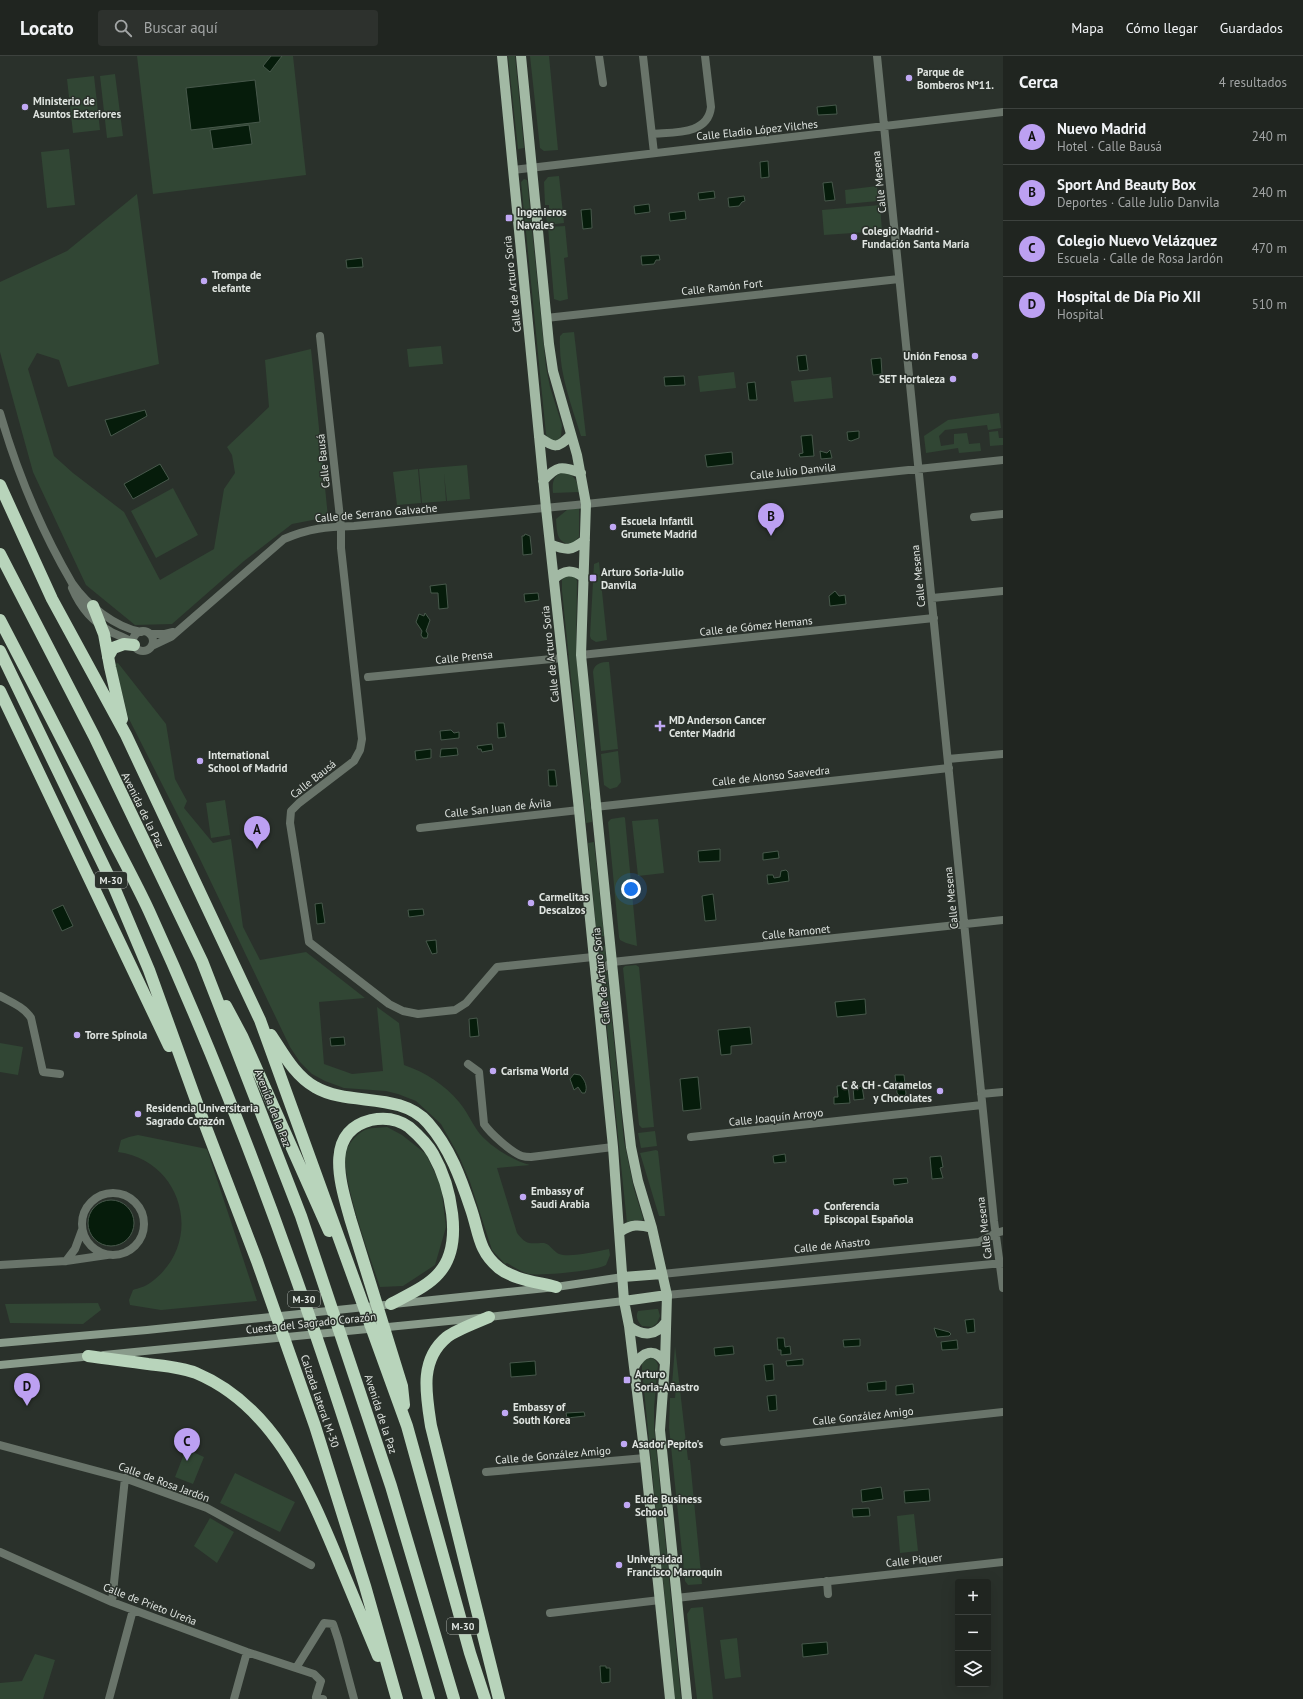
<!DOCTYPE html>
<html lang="es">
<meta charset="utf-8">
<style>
:root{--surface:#202520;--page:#2d312d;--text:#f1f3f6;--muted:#a2a5a5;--line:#3d423e;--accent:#bca0f2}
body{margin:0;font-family:"PT Sans",sans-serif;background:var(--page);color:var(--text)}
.controls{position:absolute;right:12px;bottom:12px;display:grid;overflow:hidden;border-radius:4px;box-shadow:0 4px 16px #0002}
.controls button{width:36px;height:36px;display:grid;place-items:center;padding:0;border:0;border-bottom:1px solid var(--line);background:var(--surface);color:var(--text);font:20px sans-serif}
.you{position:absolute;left:631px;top:833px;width:14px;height:14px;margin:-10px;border:3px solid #fff;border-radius:50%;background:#1a73e8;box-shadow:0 0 0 6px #1a73e833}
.badge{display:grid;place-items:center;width:26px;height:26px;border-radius:50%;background:var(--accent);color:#111;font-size:13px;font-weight:700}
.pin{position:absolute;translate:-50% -33px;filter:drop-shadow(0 1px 2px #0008)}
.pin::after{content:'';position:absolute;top:21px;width:14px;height:12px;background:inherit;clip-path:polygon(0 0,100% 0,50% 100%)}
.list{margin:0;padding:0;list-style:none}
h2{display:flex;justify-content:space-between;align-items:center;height:52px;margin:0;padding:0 16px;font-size:17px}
h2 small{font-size:13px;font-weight:400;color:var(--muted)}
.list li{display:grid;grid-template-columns:26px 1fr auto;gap:12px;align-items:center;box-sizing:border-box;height:56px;padding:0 16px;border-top:1px solid var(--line)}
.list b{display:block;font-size:15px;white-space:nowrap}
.list p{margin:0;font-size:13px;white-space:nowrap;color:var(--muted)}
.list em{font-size:13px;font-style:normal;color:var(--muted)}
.icon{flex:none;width:22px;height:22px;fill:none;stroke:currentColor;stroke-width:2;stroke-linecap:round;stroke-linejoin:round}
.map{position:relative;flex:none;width:1003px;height:1643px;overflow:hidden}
header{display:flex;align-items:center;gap:24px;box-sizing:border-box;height:56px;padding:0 20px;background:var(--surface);border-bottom:1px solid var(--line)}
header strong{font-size:19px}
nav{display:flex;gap:22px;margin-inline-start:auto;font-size:14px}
.search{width:280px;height:36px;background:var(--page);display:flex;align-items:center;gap:10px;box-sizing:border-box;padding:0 14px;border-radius:4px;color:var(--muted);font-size:15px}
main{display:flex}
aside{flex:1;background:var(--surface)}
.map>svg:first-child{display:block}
.green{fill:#314634}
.water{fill:#061c0b;stroke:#47584b}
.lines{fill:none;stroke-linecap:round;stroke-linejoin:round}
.minor{stroke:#69746a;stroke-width:8}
.tertiary{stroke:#69746a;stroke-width:8}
.secondary{stroke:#899b8b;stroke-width:8}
.primary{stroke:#a2b9a4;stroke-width:10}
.motorway{stroke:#b8d4bb;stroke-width:12}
.poi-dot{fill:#c0a8f4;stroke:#2a312b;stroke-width:1.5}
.labels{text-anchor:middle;stroke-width:3;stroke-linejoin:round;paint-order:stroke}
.shield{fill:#2a312b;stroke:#a9aeaa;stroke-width:1}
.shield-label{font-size:10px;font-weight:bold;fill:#dfe4e0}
.poi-label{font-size:11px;font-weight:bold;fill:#dfe4e0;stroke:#2a312b;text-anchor:start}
.street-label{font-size:11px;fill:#dfe4e0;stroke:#2a312b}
</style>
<header>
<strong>Locato</strong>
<div class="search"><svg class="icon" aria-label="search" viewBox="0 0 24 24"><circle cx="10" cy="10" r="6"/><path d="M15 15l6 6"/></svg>Buscar aquí</div>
<nav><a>Mapa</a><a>Cómo llegar</a><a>Guardados</a></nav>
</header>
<main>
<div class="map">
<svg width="1003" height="1643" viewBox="0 0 1003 1643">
<rect width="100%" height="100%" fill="#2a312b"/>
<path class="green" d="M137 0H293L306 119 153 138Z
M508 0H515L524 92 518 93Z
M530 0H549L558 94 544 95 540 92Z
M115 18 123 80 107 82 100 20Z
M94 20 100 74 73 77 67 23Z
M69 93 75 149 47 152 41 96Z
M559 120 564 167 547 169 546 159 549 158V149H545L544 126 548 121Z
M524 123 527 124 546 311 550 331 562 369 561 380 556 386 547 381 546 378 521 126Z
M877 130 878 145 846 148 845 134Z
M137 138 159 308 68 331 59 304 37 297 28 313 54 400 73 417 124 456 160 524 214 493 224 433 235 417 232 399 227 391 269 351 265 304 311 293 328 461 292 468 244 505 172 568 135 569 86 529 33 416 0 296V226L67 195Z
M880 149 882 175 824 179 822 154Z
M565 170 568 201 564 202 568 243 560 245 554 243 548 171Z
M574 276 586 380H581C571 348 558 315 560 280L563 277Z
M441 290 443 308 409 311 407 293Z
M734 316 736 332 700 336 698 320Z
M831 321 833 342 794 346 791 325Z
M999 357 1001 372 988 374 987 369 945 374 939 380 941 390 954 388V378L967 377 969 388 980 387 981 395 959 397 958 392 926 397 924 380 948 364Z
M998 375 999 382H1003V389L990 390 989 376Z
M467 409 470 443 447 445 444 417 446 445 422 447 419 413Z
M418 413 421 447 397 449 393 416Z
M564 416C576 420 577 425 579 436L553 437C552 427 553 418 564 416Z
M173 432 198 479 156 502 131 455Z
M579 452V481L572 488C556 488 557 475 556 463L567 454Z
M599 506 607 584 596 586 591 583 590 580 594 508Z
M565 520 575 521 577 525 576 597 592 766 586 767 562 535V524Z
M609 606 618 693 601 695 593 616C594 607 602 606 609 606Z
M118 607 166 668 175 723 187 745 184 752 213 787 231 783 243 871 260 904 306 896 365 942 319 946 324 1008 352 1018 383 1015 377 951 399 967 404 1009C425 1016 445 1029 459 1046 466 1054 471 1065 477 1074 486 1088 513 1105 530 1109L497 1112 517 1177C527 1190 530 1187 544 1187 550 1188 554 1196 559 1198 570 1202 597 1195 609 1193L610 1199 606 1209C596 1215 541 1220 529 1218 521 1216 514 1211 507 1207L505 1208 492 1194 470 1126 459 1100 441 1068 416 1045 398 1038 386 1035 344 1032 325 1025 312 1018 300 1006 290 991 199 801 128 661 115 608Z
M618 695 621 726 617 731 610 733 604 729 601 698Z
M225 744 230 779 211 782 206 747Z
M624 761 625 762 637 890 626 887 620 884 619 881 608 766 611 763Z
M658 763 664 817 638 820 632 765Z
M594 786 604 880 597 881 588 787Z
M605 890 606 907 601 910 599 891Z
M636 909 639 911 654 1071 642 1072 639 1069 623 912 625 910Z
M607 915 624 1085 634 1133 643 1162V1164H634L627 1167 602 923V919Z
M0 987 23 991 18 1019 0 1016Z
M387 1071 402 1079 426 1098 441 1130 446 1171 435 1209 403 1230 380 1231C371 1204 340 1120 346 1096 348 1088 356 1079 363 1075 369 1071 380 1072 387 1071Z
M655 1075 657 1090 641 1092 638 1077Z
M138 1079 207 1093 257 1245 161 1254 130 1249 129 1244 133 1234C138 1232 145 1231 150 1227 205 1188 184 1105 118 1096L121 1084 129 1081Z
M656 1094 658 1095 665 1160H659L640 1097Z
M98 1247 101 1254 83 1268 10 1267 5 1248Z
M656 1253H658L660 1260 657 1267 652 1271 642 1270C638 1266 635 1261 638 1255Z
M675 1290 688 1404H690L702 1528 688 1529 685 1525 669 1371 670 1342H675L676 1329H672Z
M652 1302 656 1305 658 1309 654 1351V1371L681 1643H675L642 1314V1307L646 1303Z
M186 1393 204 1401 193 1428 175 1421Z
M235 1417 295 1446 280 1476 220 1447Z
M914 1458 918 1495 900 1497 897 1460Z
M210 1462 234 1476 217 1507 194 1490Z
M703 1551 713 1643H697L687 1558 691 1552Z
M737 1582 741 1621 725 1623 720 1584Z
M35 1598 55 1604 43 1643H0V1627L22 1625Z"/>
<path class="water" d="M271 0H282L270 16 263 10Z
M255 24 260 66 191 74 186 32Z
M836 49 837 58 818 59 817 51Z
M249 69 252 88 213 93 210 74Z
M768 105 769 121 761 122 760 106Z
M832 126 835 144 825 145 823 127Z
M714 135 715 142 699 144 698 137Z
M744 140 745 145 742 146 739 150 729 151 728 142Z
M649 148 650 156 635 158 634 150Z
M591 153 592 172 583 173 581 154Z
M685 155 686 163 670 165 669 157Z
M659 199 660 204H656L654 208 642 209 641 200Z
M362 202 363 211 347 212 346 204Z
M806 299 808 314 799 315 797 300Z
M881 302 882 318 873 319 871 303Z
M684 320 685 329 665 330 664 321Z
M755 326 757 344H749L747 327Z
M145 354 147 360 111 380 105 364Z
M859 375V382L851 385 848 384 847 376Z
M812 379 814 400 800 401 799 398 803 397 801 380Z
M830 394 832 402 821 403 820 395 827 397Z
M732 396 733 408 707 411 705 399Z
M160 408 169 423 133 443 124 428Z
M525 478 530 480 532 498 523 499 522 480H524Z
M446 528 448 552 439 553 438 537H431L430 530Z
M835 535 839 540 845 539 846 548 830 550 829 540Z
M538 537 539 544 525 546 524 538Z
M425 557 430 564 426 575 428 578 427 582H423L421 579 422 575 416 566 419 558 424 560Z
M497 667H504L506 681 498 682Z
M451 674 454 677 459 676V682L441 684 440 675Z
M492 688 493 694 482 696 481 693H478L477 690Z
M457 692 458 699 440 701 441 693Z
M431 693V702L416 704 415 695Z
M548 714H555L557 730H549Z
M720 793V805L699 806 698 795Z
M778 795 779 802 763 804V797Z
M786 814 788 816 789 825 768 828 767 819H773L774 822 780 821 781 815Z
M713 838 716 864 705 865 702 840Z
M322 847 325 867 317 868 315 848Z
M63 849 73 870 62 875 52 854Z
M423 853 424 859 409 861 408 854Z
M436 884 437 897 432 898 426 885Z
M865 943 866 958 837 961 835 946Z
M477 962 479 980 470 981 469 963Z
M750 971 752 988 731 990V998L721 999 718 974Z
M344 981 345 989 331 990 330 982Z
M574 1018 580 1019C585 1024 588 1031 585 1037H582L578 1031 574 1034 570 1023Z
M895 1019H904L906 1038 903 1041H900L897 1037Z
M698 1021 701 1053 683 1055 680 1023Z
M848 1029 850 1047 834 1048V1041H838L837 1030Z
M862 1030 864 1043 854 1044 853 1031Z
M785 1098 786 1106 774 1107 773 1100Z
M941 1100 943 1111 940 1112 943 1122 932 1123 930 1101Z
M907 1122 908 1127 894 1129 893 1123Z
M88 1167a23 23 0 1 1 46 0a23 23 0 1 1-46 0Z
M974 1263 975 1276 967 1277 965 1264Z
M934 1272 949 1276 951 1278 949 1280 937 1281Z
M784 1282 785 1291 790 1290 791 1298 781 1299V1294H778L777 1282Z
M860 1283V1290L844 1291 843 1284Z
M957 1284 958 1293 942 1294 941 1286Z
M733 1290 734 1298 715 1300 714 1292Z
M803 1303V1309L787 1310 786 1305Z
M535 1305 536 1319 511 1321 510 1307Z
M773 1308 774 1324 766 1325 764 1309Z
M886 1325V1334L868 1335 867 1327Z
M913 1328 914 1337 896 1339V1330Z
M776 1339 777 1354 769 1355 767 1340Z
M584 1356 585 1360 567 1362 566 1357Z
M881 1431 883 1443 862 1446 861 1434Z
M929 1433 930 1445 905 1447 904 1435Z
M869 1452 870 1460 853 1461 852 1453Z
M827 1586 828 1598 803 1601 802 1588Z
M600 1610H606V1612H610V1626L602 1627 601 1626Z"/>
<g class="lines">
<path class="minor" d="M599 0 603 27
M643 0 654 97
M877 0 994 1165 1003 1232
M652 78C674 76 708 79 711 51L705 0
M513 114 1003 56
M546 262 899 223
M320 280 341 471V492L362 683 360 694 354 705 299 747 291 755 290 767 309 886 389 948 403 955 418 958 455 954 466 947 497 911 593 901
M586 448 1003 404
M974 461 1003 458
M932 542 1003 535
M581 599 934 562
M368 621 562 602
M948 703 1003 698
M595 751 949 712
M420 772 579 754
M595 918 612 906 1003 864
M0 940C11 946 24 951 31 962L43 1016 60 1018
M468 1008 479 1016 484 1068C490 1077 512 1097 522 1100 525 1101 528 1101 531 1101L613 1091
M981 1038 1003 1036
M691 1081 982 1049
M82 1168a31 31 0 1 1 62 0a31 31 0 1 1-62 0Z
M66 1205 75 1193 82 1174
M0 1209 66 1205 107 1199
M662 1218 979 1186 996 1177 1003 1175
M667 1239 1003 1207
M724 1386 1003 1356
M0 1389 127 1423 207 1452 311 1509
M486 1416 645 1402
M0 1496 112 1546 247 1596 314 1618 321 1625 316 1641 323 1643
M827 1525 828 1538
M676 1542 1003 1506
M112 1546 125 1422
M550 1557 660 1544
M296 1612 324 1567 333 1568 338 1583 354 1643
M109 1643 133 1554
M234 1643 247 1596"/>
<path class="tertiary" d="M0 357C17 416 41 474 72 527 87 549 115 571 141 576
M72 532C81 553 93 566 113 577 120 580 127 582 133 587
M133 585a10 10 0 1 1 20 0a10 10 0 1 1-20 0Z
M150 578H165L173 576
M152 590 171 581 284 483C310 472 326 471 354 470L586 448"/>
<path class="secondary" d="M0 1287 147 1274 556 1231 623 1221
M104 1299 489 1261 624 1245
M0 1309 93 1300"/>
<path class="primary" d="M502 0 546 452 579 754 613 1091 624 1245 629 1270 645 1402 670 1643
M521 0 549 288 553 315 577 399 586 448 581 599 627 1056 631 1091 638 1125 652 1172 667 1239 665 1307 660 1374 687 1643
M539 381C554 392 558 393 571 379
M543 425C557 409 561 410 581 417
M550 488C567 495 571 495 585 484
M554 523C564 514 572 513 583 521
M620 1176C631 1168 639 1168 652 1172
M623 1221 662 1218
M624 1245 667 1239
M629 1270C643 1281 656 1280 666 1266
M634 1311C642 1295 655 1291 665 1307"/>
<path class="motorway" d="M0 429 52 543 126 679 260 964 407 1370 470 1597 485 1643
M0 498 94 680 202 905 301 1160 391 1430 454 1643
M93 550 104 578 110 611 122 663
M0 564C36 633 72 702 107 772 121 800 136 827 149 855 265 1109 352 1375 429 1643
M0 595 114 831 149 914 202 1061 257 1205 315 1370 365 1530 397 1643
M108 601 113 592 124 588 134 589
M0 635 169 990
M226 950 242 980 329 1175
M271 979C283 997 295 1020 315 1031 349 1051 400 1035 428 1067 450 1092 461 1123 471 1153 479 1176 478 1195 499 1212 514 1224 538 1226 556 1231
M391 1248C407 1239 427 1231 439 1217 465 1188 450 1128 433 1098 428 1089 417 1078 409 1071 398 1063 385 1061 371 1064 323 1076 341 1129 350 1162L402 1330 404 1349
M489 1261C478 1266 456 1274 447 1281 419 1304 426 1338 431 1370L499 1643
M88 1300C108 1303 128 1305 148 1308 164 1310 181 1311 196 1317 272 1349 306 1427 336 1499 350 1533 364 1566 378 1600"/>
</g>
<g class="poi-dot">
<circle cx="909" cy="22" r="4"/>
<circle cx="25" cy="51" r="4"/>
<rect x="505" y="158" width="8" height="8" rx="2"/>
<circle cx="854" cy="181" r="4"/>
<circle cx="204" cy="225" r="4"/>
<circle cx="975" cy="300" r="4"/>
<circle cx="953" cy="323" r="4"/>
<circle cx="613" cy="471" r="4"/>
<rect x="589" y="518" width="8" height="8" rx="2"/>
<path d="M658 664h4v4h4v4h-4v4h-4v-4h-4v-4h4z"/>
<circle cx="200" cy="705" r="4"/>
<circle cx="531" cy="847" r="4"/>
<circle cx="77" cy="979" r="4"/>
<circle cx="493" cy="1015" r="4"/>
<circle cx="940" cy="1035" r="4"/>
<circle cx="138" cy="1058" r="4"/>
<circle cx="523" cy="1141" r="4"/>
<circle cx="816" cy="1156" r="4"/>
<rect x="623" y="1320" width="8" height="8" rx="2"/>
<circle cx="505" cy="1357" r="4"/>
<circle cx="624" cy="1388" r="4"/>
<circle cx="627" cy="1449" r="4"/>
<circle cx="619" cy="1509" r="4"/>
</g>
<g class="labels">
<g class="shield">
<rect x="95" y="816" width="32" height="16" rx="3"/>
<rect x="288" y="1235" width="32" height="16" rx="3"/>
<rect x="447" y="1562" width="32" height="16" rx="3"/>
</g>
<g class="shield-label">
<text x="111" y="828">M-30</text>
<text x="304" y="1247">M-30</text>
<text x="463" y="1574">M-30</text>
</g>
<g class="poi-label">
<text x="917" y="20">Parque de<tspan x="917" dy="13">Bomberos Nº11.</tspan></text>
<text x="33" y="49">Ministerio de<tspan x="33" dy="13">Asuntos Exteriores</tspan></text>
<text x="517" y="160">Ingenieros<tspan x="517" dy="13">Navales</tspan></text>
<text x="862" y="179">Colegio Madrid -<tspan x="862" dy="13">Fundación Santa María</tspan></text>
<text x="212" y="223">Trompa de<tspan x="212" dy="13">elefante</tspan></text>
<text x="967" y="304" text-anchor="end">Unión Fenosa</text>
<text x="945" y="327" text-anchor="end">SET Hortaleza</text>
<text x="621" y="469">Escuela Infantil<tspan x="621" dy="13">Grumete Madrid</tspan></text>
<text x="601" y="520">Arturo Soria-Julio<tspan x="601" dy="13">Danvila</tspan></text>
<text x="669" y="668">MD Anderson Cancer<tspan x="669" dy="13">Center Madrid</tspan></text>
<text x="208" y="703">International<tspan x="208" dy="13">School of Madrid</tspan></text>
<text x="539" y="845">Carmelitas<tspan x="539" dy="13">Descalzos</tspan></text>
<text x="85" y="983">Torre Spínola</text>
<text x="501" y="1019">Carisma World</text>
<text x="932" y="1033" text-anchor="end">C &amp; CH - Caramelos<tspan x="932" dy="13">y Chocolates</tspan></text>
<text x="146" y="1056">Residencia Universitaria<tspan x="146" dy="13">Sagrado Corazón</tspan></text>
<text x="531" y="1139">Embassy of<tspan x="531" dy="13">Saudi Arabia</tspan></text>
<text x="824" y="1154">Conferencia<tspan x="824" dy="13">Episcopal Española</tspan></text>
<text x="635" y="1322">Arturo<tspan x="635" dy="13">Soria-Añastro</tspan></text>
<text x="513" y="1355">Embassy of<tspan x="513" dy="13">South Korea</tspan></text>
<text x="632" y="1392">Asador Pepito's</text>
<text x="635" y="1447">Eude Business<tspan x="635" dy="13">School</tspan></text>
<text x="627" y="1507">Universidad<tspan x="627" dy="13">Francisco Marroquín</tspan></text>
</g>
<g class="street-label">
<text transform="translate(757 74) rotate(-6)" y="4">Calle Eladio López Vilches</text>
<text transform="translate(879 126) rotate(-96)" y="4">Calle Mesena</text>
<text transform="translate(512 228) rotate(-96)" y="4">Calle de Arturo Soria</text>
<text transform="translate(722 231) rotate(-6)" y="4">Calle Ramón Fort</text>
<text transform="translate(323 405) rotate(-96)" y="4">Calle Bausá</text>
<text transform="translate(793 415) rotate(-6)" y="4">Calle Julio Danvila</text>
<text transform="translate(376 457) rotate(-5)" y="4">Calle de Serrano Galvache</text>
<text transform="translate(918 520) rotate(-96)" y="4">Calle Mesena</text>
<text transform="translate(756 570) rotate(-6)" y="4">Calle de Gómez Hemans</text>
<text transform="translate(550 598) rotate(-96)" y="4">Calle de Arturo Soria</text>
<text transform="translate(464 601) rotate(-6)" y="4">Calle Prensa</text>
<text transform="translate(771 720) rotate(-6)" y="4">Calle de Alonso Saavedra</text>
<text transform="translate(313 723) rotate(-38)" y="4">Calle Bausá</text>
<text transform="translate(498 752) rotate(-6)" y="4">Calle San Juan de Ávila</text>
<text transform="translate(143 754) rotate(64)" y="4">Avenida de la Paz</text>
<text transform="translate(951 842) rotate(-96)" y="4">Calle Mesena</text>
<text transform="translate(796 876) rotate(-6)" y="4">Calle Ramonet</text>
<text transform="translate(601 920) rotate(-96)" y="4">Calle de Arturo Soria</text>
<text transform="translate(273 1052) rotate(69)" y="4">Avenida de la Paz</text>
<text transform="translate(776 1061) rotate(-6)" y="4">Calle Joaquín Arroyo</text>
<text transform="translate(984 1172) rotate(-97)" y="4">Calle Mesena</text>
<text transform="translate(832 1189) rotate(-6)" y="4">Calle de Añastro</text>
<text transform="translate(311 1267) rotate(-6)" y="4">Cuesta del Sagrado Corazón</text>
<text transform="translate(320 1345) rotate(71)" y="4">Calzada lateral M-30</text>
<text transform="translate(381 1358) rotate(72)" y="4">Avenida de la Paz</text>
<text transform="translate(863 1360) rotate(-6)" y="4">Calle González Amigo</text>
<text transform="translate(553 1399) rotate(-5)" y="4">Calle de González Amigo</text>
<text transform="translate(164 1426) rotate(20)" y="4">Calle de Rosa Jardón</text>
<text transform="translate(914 1504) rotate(-6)" y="4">Calle Piquer</text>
<text transform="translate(150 1548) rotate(21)" y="4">Calle de Prieto Ureña</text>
</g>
</g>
</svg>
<div class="controls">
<button>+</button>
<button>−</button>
<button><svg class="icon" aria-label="layers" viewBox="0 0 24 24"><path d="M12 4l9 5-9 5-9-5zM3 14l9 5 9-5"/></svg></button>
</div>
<div class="you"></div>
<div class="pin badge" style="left:257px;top:793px">A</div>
<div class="pin badge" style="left:771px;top:480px">B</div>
<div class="pin badge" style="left:187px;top:1405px">C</div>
<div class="pin badge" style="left:27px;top:1350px">D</div>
</div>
<aside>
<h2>Cerca<small>4 resultados</small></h2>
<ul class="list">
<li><span class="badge">A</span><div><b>Nuevo Madrid</b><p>Hotel · Calle Bausá</p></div><em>240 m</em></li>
<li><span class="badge">B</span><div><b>Sport And Beauty Box</b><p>Deportes · Calle Julio Danvila</p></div><em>240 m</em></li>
<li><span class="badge">C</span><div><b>Colegio Nuevo Velázquez</b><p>Escuela · Calle de Rosa Jardón</p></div><em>470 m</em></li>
<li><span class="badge">D</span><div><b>Hospital de Día Pio XII</b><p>Hospital</p></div><em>510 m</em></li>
</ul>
</aside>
</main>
